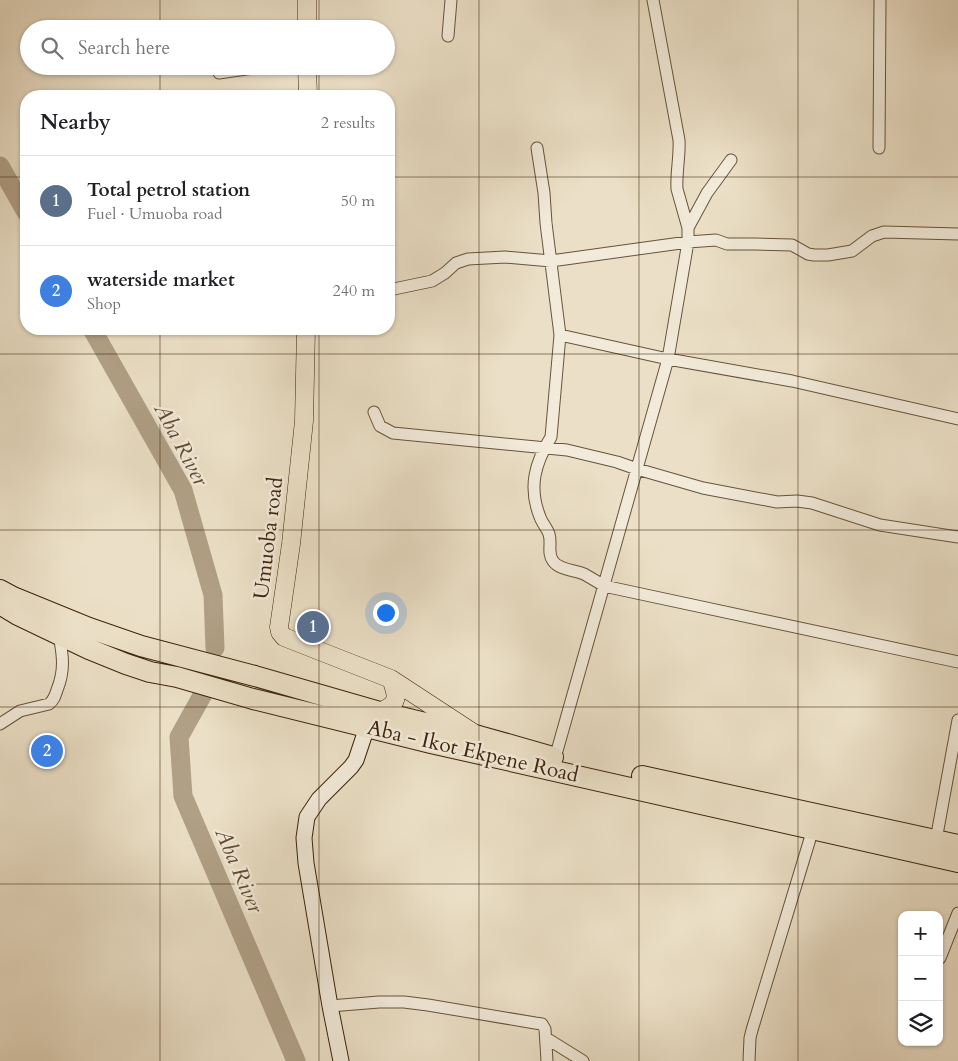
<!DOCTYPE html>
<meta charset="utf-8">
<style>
:root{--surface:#fff;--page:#f6f6f6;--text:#202124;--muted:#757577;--line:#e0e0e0;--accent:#8f2418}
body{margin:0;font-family:Cardo,serif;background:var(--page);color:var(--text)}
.controls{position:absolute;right:15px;bottom:15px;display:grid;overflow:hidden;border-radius:10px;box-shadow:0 1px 4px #0004}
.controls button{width:45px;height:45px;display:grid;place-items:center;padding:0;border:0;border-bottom:1px solid var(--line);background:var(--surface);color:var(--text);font:25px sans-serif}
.you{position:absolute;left:385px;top:612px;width:18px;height:18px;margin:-12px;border:4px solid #fff;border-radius:50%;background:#1a73e8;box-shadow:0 0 0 8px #1a73e833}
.badge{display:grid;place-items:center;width:32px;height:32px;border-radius:50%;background:var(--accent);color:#fff;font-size:16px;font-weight:700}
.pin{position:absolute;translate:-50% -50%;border:2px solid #fff;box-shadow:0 1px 5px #0006}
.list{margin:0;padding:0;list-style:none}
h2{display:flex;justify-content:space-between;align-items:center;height:65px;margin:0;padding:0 20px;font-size:21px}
h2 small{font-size:16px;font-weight:400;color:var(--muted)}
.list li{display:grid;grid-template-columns:32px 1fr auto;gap:15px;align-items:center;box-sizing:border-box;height:90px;padding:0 20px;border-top:1px solid var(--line)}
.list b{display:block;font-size:19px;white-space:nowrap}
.list p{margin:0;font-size:16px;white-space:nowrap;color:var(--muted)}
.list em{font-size:16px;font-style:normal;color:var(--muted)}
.icon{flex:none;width:28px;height:28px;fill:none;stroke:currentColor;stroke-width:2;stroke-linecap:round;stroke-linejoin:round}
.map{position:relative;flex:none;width:958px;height:1061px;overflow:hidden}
.search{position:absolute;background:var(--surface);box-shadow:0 1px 4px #0004;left:20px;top:20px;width:375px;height:55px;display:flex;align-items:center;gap:12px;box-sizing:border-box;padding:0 18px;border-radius:28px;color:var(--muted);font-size:19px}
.panel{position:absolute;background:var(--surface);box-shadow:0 1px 4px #0004;left:20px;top:90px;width:375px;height:245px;border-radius:20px}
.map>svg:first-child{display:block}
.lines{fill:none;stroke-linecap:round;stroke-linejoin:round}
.river{stroke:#b0a086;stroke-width:19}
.street-casing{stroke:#685338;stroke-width:13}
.secondary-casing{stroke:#3d2409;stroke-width:17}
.primary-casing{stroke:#3d2409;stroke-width:19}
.highway-casing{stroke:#3d2409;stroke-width:22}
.street{stroke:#f2ebdb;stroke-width:11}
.secondary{stroke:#f2ebdb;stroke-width:15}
.primary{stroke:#ebe0c7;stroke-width:18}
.highway{stroke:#ebe0c7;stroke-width:20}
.grid{fill:none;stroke:#3d2409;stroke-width:1;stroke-opacity:0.55}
.labels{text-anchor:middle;stroke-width:5;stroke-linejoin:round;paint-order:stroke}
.street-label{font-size:21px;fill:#3d2409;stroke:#f2ebdb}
.water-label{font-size:22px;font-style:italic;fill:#60492e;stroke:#f2ebdb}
</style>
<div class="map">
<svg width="958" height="1061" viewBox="0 0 958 1061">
<rect width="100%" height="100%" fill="#ebe0c7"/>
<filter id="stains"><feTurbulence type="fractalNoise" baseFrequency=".004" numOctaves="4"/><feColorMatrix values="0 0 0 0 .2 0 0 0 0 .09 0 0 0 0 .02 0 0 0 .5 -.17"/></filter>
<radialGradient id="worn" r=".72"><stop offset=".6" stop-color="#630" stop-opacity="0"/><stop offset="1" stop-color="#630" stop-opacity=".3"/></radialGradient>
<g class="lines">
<path class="river" d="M0 166 26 212
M92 329 183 490 213 595 215 648
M203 694 179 737 183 796 296 1061"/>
<defs>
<path id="street" d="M448 36 451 0
M219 73 246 69 278 66
M537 148 544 193 546 223 560 335 551 437C535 463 528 487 540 517 542 523 547 528 549 534 552 543 547 553 553 561 559 570 575 570 584 574 591 578 598 582 604 586L958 662
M879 148 880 0
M688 228 707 193 731 160
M389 290 432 281 445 273 456 263 468 259 505 257 551 261 688 242 716 240 727 244H755L792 245 808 254 814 255H828L852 251 872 236 884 232 958 234
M560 335 668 359 792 381 958 419
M374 412 380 426 393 433 567 450 617 462 637 469 703 488 777 502 797 501 812 503 880 525 958 537
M0 724 20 711 49 704C54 700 55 696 57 690 65 670 63 656 59 635
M555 758 668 359 688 242V228L677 189C676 172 680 156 679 140L653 0
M936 840 958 720
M940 958 958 913
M330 1006 379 1002H404L428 1005 535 1023 542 1024 545 1029 547 1061
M546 1038 583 1061
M749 1061 750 1038 752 1030 813 829"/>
<path id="secondary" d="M341 1061 330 1006 306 863 304 838 307 817 319 799 351 767 356 760 367 727"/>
<path id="primary" d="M307 0V29
M307 66 308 96
M306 329 304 421 291 544 279 627 280 632 284 637 391 679 472 732
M380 712C399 703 398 698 391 679"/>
<path id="highway" d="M0 590 13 597 89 628 141 646 255 676 380 712 479 736 553 757
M0 604 18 615 89 649 126 664 150 672 177 677 253 699 431 743 958 862
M642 776 958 845"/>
</defs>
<use href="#street" class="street-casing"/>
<use href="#secondary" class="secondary-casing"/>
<use href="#primary" class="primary-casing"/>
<use href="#highway" class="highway-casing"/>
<use href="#street" class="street"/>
<use href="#secondary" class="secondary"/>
<use href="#primary" class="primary"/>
<use href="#highway" class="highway"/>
</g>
<path class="grid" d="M160 0V29M319 0V29M479 0V1061M639 0V1061M798 0V1061M160 66V96M319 66V96M0 177H26M389 177H958M160 329V1061M319 329V1061M0 354H958M0 530H958M0 707H958M0 884H958"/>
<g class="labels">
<g class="street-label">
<text transform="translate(268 538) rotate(-83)" y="7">Umuoba road</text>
<text transform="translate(473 751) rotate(13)" y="7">Aba - Ikot Ekpene Road</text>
</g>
<g class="water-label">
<text transform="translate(182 444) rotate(62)" y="8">Aba River</text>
<text transform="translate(240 870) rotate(67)" y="8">Aba River</text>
</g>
</g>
<rect width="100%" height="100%" filter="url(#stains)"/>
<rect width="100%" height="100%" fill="url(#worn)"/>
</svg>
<div class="controls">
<button>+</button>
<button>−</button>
<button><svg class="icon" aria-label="layers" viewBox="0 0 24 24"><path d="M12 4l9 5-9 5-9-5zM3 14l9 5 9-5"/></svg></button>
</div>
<div class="you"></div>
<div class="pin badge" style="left:313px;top:627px;background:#5c6f8a">1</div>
<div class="pin badge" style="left:47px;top:751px;background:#3f7fe0">2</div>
<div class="search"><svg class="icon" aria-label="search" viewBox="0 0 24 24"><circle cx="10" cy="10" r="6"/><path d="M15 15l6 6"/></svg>Search here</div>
<section class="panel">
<h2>Nearby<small>2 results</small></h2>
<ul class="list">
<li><span class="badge" style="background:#5c6f8a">1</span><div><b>Total petrol station</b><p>Fuel · Umuoba road</p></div><em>50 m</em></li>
<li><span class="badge" style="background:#3f7fe0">2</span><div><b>waterside market</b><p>Shop</p></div><em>240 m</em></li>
</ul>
</section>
</div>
